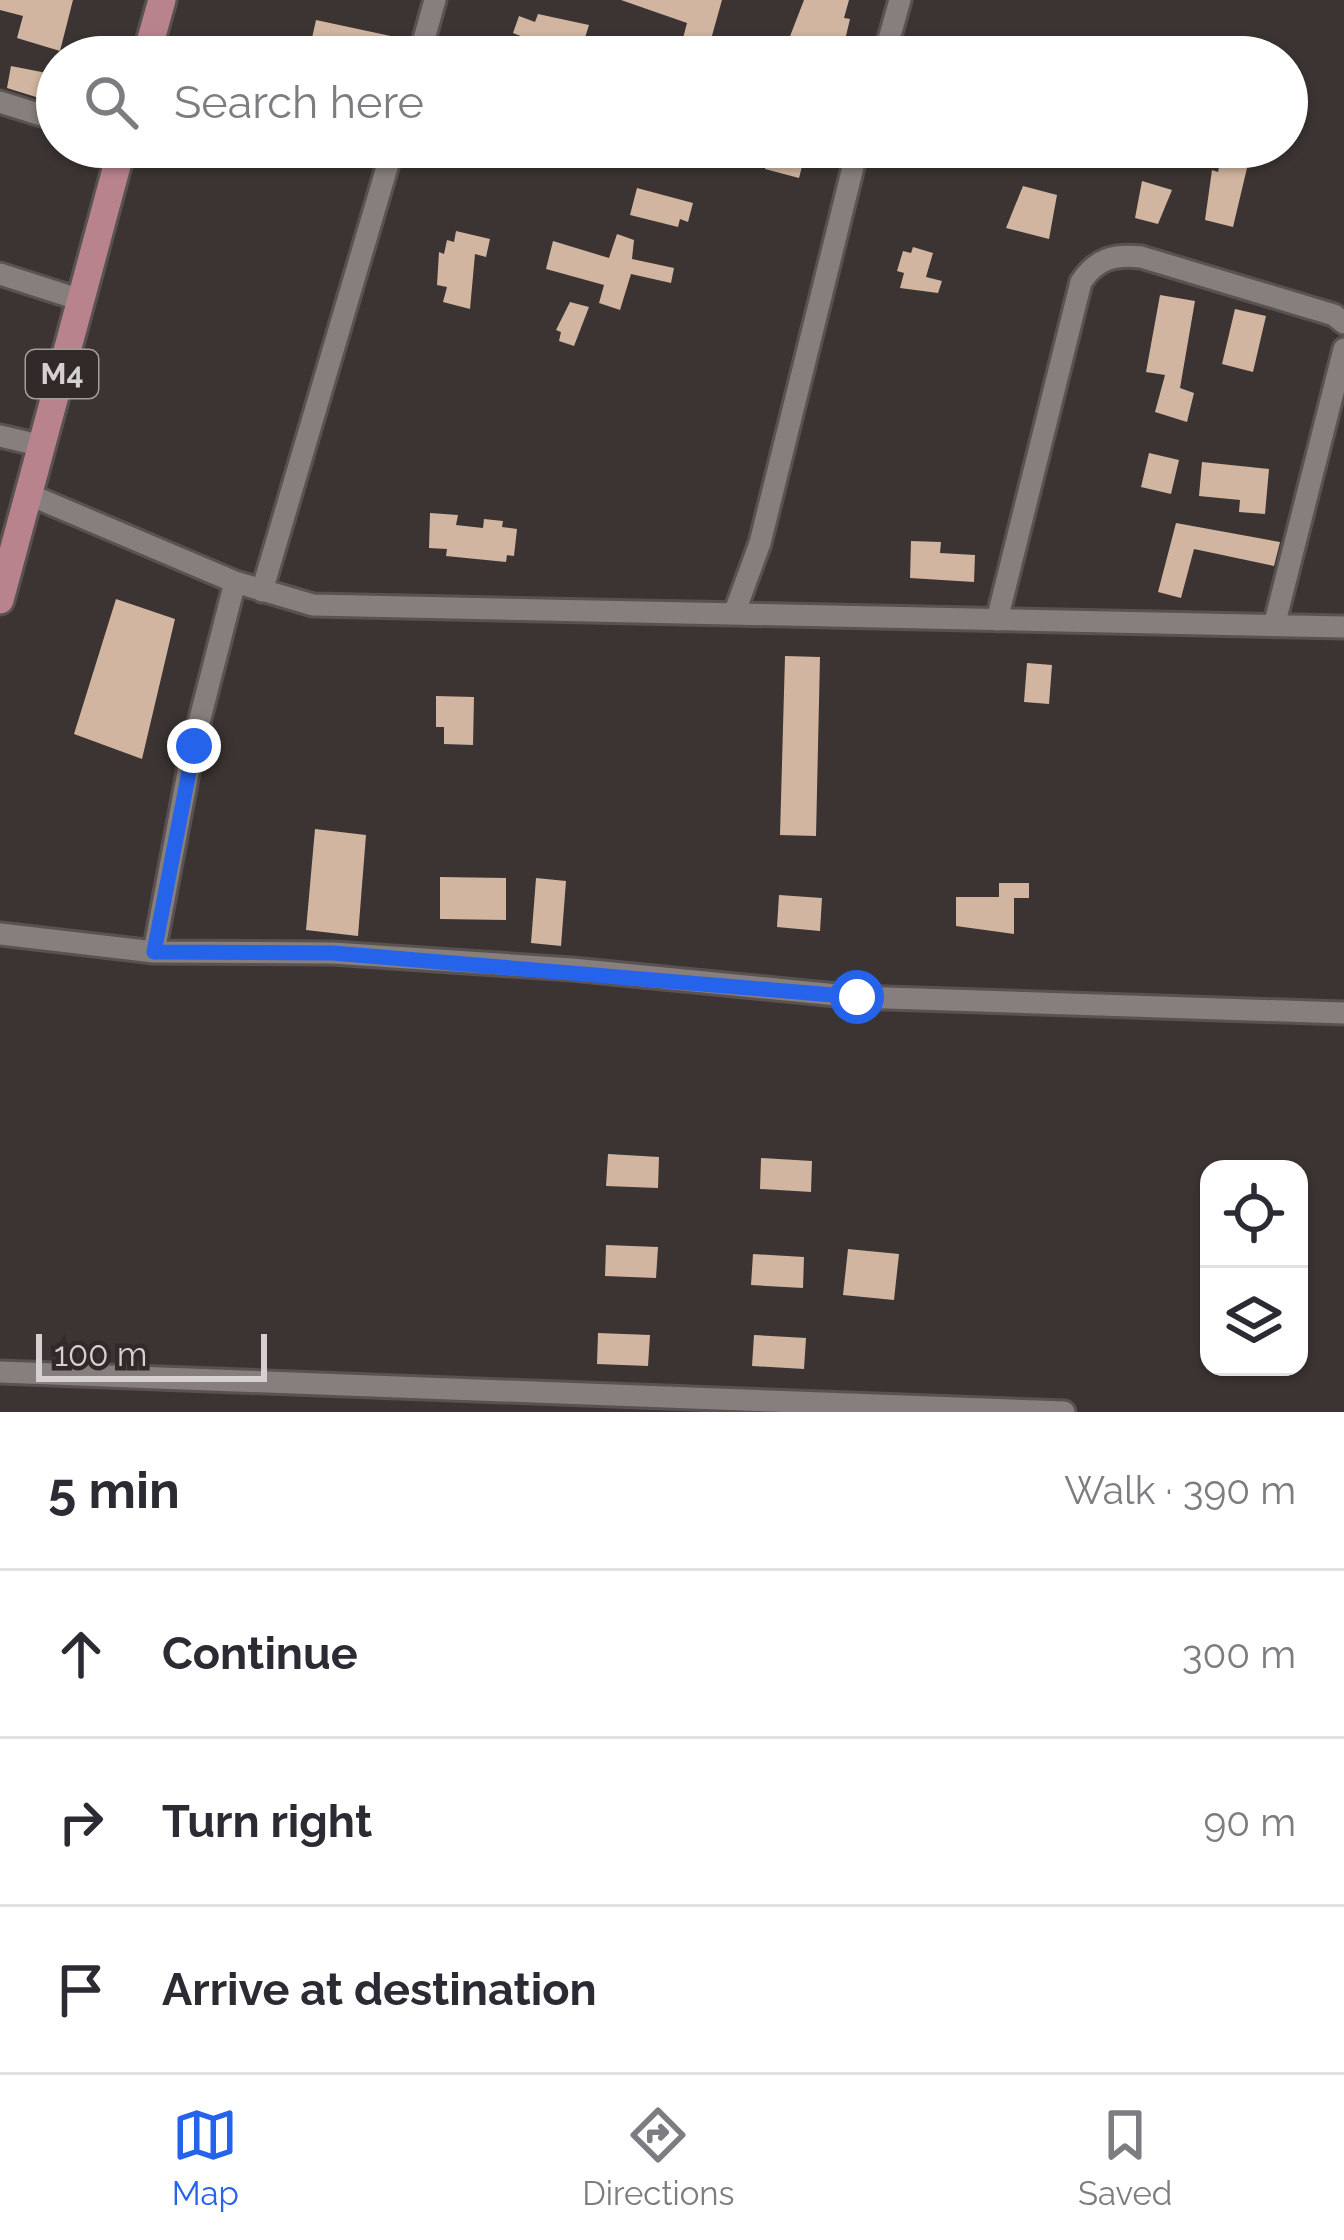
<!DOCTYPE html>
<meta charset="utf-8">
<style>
:root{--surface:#fff;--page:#f2f2f3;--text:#2b2b33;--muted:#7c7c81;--line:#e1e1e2;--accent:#2563eb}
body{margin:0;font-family:Raleway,sans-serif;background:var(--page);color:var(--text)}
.controls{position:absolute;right:36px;bottom:36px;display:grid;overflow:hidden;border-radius:24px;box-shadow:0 3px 9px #0004}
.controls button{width:108px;height:108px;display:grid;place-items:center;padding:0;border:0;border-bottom:3px solid var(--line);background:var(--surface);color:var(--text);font:60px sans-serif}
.scale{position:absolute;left:36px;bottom:30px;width:231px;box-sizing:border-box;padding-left:12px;border:6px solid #d5d1d0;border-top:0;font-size:33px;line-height:42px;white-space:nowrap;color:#d5d1d0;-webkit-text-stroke:9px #312a28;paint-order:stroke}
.stop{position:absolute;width:36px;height:36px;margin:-27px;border:9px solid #2563eb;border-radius:50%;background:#fff}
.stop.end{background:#2563eb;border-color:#fff;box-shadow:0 3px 12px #0008}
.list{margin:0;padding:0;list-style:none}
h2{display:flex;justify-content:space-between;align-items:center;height:156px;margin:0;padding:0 48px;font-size:51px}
h2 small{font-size:39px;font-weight:400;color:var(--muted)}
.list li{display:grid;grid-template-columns:78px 1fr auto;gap:36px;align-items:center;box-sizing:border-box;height:168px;padding:0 48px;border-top:3px solid var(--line)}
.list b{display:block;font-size:45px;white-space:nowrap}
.list em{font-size:39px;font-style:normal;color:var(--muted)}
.icon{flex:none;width:66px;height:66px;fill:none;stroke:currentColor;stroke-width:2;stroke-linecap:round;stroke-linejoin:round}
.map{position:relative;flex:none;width:1344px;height:1412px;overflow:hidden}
.search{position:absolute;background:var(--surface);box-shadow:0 3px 9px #0004;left:36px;right:36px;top:36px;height:132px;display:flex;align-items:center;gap:30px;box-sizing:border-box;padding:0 42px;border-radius:66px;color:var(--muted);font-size:45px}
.sheet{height:660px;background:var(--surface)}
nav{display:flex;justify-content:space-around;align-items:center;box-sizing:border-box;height:168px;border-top:3px solid var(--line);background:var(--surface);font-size:33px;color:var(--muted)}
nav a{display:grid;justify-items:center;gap:6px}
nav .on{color:var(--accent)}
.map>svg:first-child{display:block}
.building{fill:#d1b5a0}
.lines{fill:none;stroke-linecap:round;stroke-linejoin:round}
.minor-casing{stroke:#585251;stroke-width:27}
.major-casing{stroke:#585251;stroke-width:33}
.minor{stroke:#877f7d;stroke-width:21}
.major{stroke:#b9838e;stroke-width:27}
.route{stroke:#2563eb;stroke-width:15}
.labels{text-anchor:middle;stroke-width:12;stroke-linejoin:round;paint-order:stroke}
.shield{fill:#312a28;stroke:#a49f9e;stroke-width:3}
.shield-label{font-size:30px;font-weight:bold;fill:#d5d1d0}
</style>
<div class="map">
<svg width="1344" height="1412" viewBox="0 0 1344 1412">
<rect width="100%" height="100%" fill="#3b3432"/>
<path class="building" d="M0 0H73L60 51 17 38 23 16 0 10Z
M621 0H722L706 57H678L687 23Z
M804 0H849L844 18 850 19 841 57 787 44Z
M538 14 589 25 583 44 614 57 517 54 523 37 513 33 519 16 535 22Z
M316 20 400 38 407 44 404 57H379L312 38Z
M11 66 57 75 52 102 7 88Z
M723 147H807L799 178 765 169 766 163Z
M1223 147H1252L1233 227 1205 220 1212 170 1218 172Z
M1142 181 1172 190 1158 224 1135 218Z
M1023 186 1057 195 1049 239 1006 228Z
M637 188 693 203 688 222 680 219 678 227 630 215Z
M456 231 490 239 486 257 475 254 470 309 443 302 447 287 437 285 439 252 444 254 447 240 454 242Z
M617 234 634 240 632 259 674 268 671 283 631 274 620 310 599 303 604 285 546 269 553 241 609 258Z
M913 247 933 253 926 277 942 281 938 293 900 288 904 273 897 271 903 251 911 253Z
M1160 295 1195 301 1180 388 1194 393 1187 422 1155 412 1165 375 1146 372Z
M570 302 589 307 574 346 559 341 561 332 556 330Z
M1235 309 1266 316 1253 372 1222 364Z
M1149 453 1179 460 1171 494 1141 487Z
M1202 462 1269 469 1265 514 1239 512 1240 500 1199 496Z
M430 513 458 515 456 525 483 528 484 519 503 521 502 527 517 529 514 556 507 555 506 562 446 556 447 549 429 548Z
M1176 523 1280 542 1274 566 1194 549 1181 598 1158 592Z
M911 541 941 542 940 553 975 555 974 582 910 578Z
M116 599 175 619 142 759 74 734Z
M785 656 820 657 816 836 780 835Z
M1027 663 1052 665 1049 704 1024 702Z
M436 696 474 697 473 745 444 744V727H436Z
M315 829 366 835 358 936 306 930Z
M440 877 506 878V920L440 919Z
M536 878 566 881 561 946 531 943Z
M999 883H1029V898H1014V934L956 926V897H999Z
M779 895 822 898 820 931 777 927Z
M608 1154 659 1157 658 1188 606 1186Z
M761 1158 812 1161 811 1192 760 1189Z
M606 1245 658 1247 656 1278 605 1276Z
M848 1249 899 1254 894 1300 843 1295Z
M753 1254 804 1257 803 1288 751 1285Z
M598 1333 650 1335 648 1366 597 1364Z
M754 1335 806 1338 804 1369 752 1366Z"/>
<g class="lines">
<defs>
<path id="minor" d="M419 57 435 0
M884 57 900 0
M0 102 57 120
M0 274 81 300
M0 436 43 446
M30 495 235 582 313 605 1344 627
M262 591 393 147
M734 614 760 543 858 147
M997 620 1081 282C1096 259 1114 254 1141 257L1334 315 1344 323
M1274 626 1344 349
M0 934 154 952 333 953 572 969 857 997 1344 1013
M154 952 193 746 235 582
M0 1372 1064 1412"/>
<path id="major" d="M146 57 162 0
M0 600 122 147"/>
</defs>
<use href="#minor" class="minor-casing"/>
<use href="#major" class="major-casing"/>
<use href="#minor" class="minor"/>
<use href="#major" class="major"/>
</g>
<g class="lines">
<path class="route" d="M194 746 154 952 333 953 857 997"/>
</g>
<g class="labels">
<rect class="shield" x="26" y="350" width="72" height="48" rx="9"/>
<g class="shield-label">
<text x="62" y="384">M4</text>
</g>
</g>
</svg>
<div class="controls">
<button><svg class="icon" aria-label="locate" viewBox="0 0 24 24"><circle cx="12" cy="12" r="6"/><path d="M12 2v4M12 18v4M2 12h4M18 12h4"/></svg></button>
<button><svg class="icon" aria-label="layers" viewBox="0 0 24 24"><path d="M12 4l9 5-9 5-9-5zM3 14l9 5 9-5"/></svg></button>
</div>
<div class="scale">100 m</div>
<div class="stop" style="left:857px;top:997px"></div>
<div class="stop end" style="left:194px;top:746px"></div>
<div class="search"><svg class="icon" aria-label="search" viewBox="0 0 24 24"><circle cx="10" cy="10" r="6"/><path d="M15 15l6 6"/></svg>Search here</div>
</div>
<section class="sheet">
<h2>5 min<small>Walk · 390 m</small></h2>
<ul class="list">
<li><svg class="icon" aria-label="ahead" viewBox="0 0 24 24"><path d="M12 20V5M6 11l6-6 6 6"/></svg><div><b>Continue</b></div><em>300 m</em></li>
<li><svg class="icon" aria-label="right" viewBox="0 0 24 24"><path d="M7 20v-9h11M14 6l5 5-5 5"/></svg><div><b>Turn right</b></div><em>90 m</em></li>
<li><svg class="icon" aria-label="arrive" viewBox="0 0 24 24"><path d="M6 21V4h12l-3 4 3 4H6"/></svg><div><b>Arrive at destination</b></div></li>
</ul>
</section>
<nav>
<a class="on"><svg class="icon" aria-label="map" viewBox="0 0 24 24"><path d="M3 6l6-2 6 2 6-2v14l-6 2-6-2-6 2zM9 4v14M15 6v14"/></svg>Map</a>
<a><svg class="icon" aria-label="directions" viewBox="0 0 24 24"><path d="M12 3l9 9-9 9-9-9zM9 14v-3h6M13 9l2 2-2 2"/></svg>Directions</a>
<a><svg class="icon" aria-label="saved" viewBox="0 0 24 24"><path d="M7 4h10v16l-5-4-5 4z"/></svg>Saved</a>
</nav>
